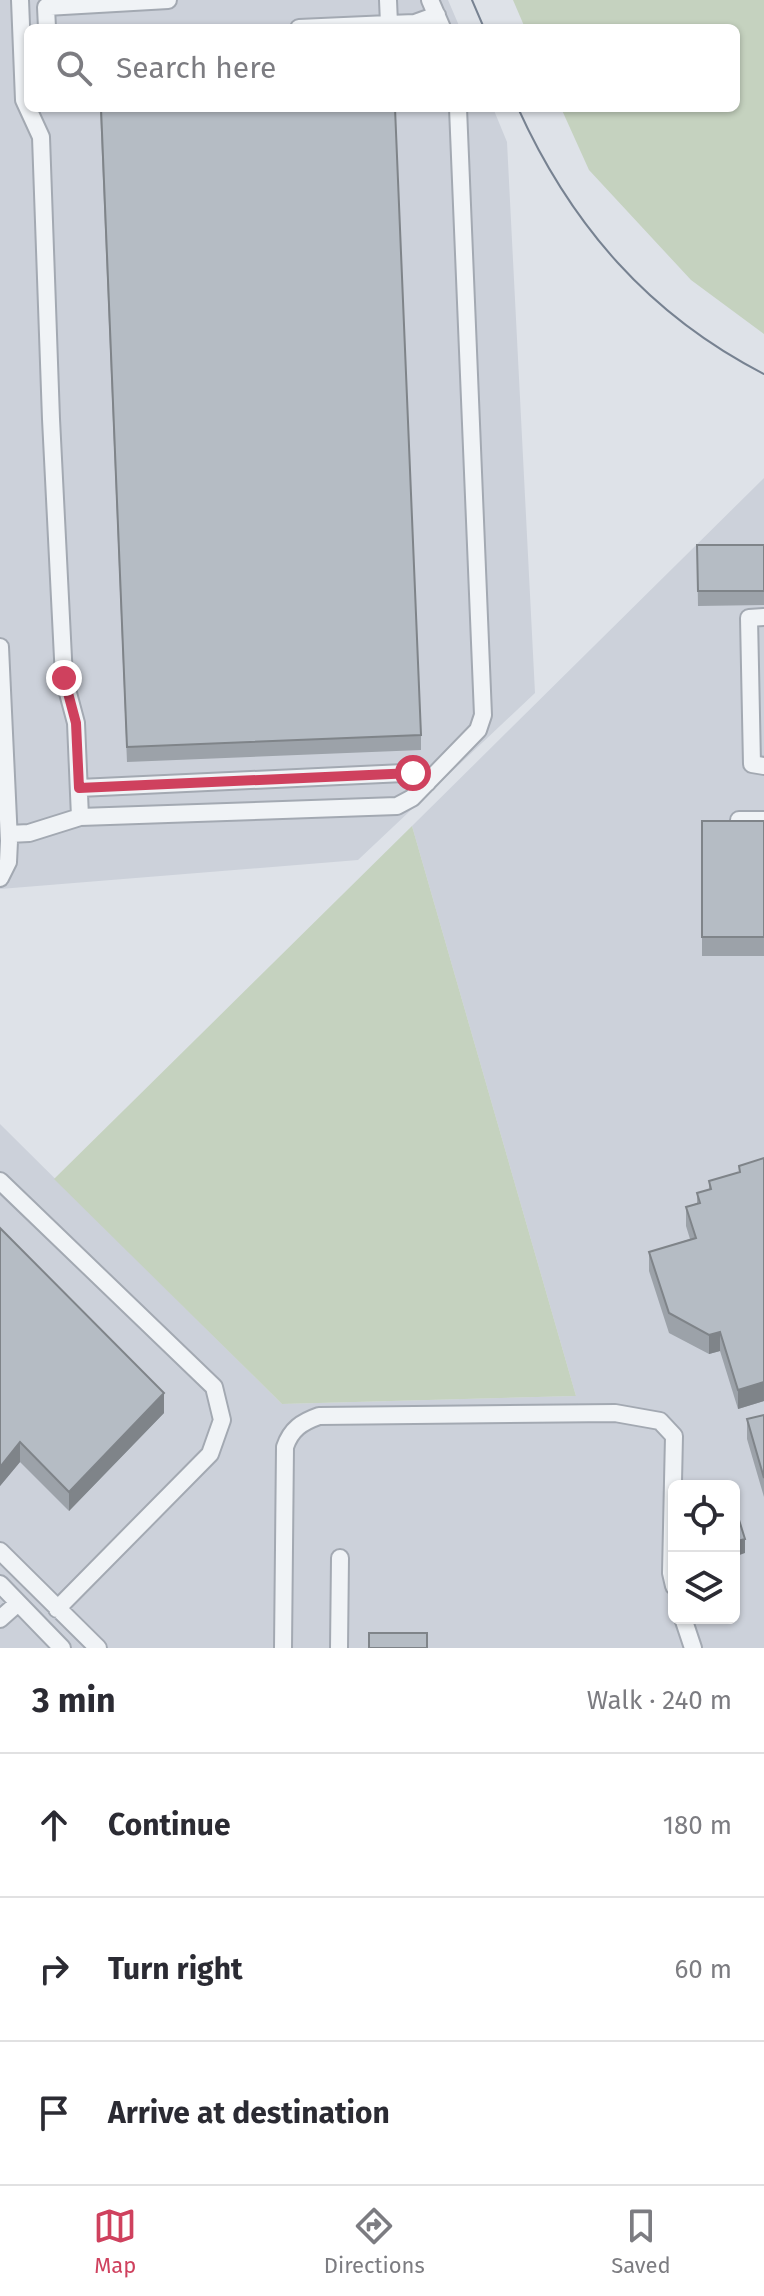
<!DOCTYPE html>
<meta charset="utf-8">
<style>
:root{--surface:#fff;--page:#f7f7f7;--text:#2b2b33;--muted:#7c7c81;--line:#e1e1e2;--accent:#cf415e}
body{margin:0;font-family:"Fira Sans",sans-serif;background:var(--page);color:var(--text)}
.controls{position:absolute;right:24px;bottom:24px;display:grid;overflow:hidden;border-radius:12px;box-shadow:0 2px 6px #0004}
.controls button{width:72px;height:72px;display:grid;place-items:center;padding:0;border:0;border-bottom:2px solid var(--line);background:var(--surface);color:var(--text);font:40px sans-serif}
.stop{position:absolute;width:24px;height:24px;margin:-18px;border:6px solid #cf415e;border-radius:50%;background:#fff}
.stop.end{background:#cf415e;border-color:#fff;box-shadow:0 2px 8px #0008}
.list{margin:0;padding:0;list-style:none}
h2{display:flex;justify-content:space-between;align-items:center;height:104px;margin:0;padding:0 32px;font-size:34px}
h2 small{font-size:26px;font-weight:400;color:var(--muted)}
.list li{display:grid;grid-template-columns:52px 1fr auto;gap:24px;align-items:center;box-sizing:border-box;height:144px;padding:0 32px;border-top:2px solid var(--line)}
.list b{display:block;font-size:30px;white-space:nowrap}
.list em{font-size:26px;font-style:normal;color:var(--muted)}
.icon{flex:none;width:44px;height:44px;fill:none;stroke:currentColor;stroke-width:2;stroke-linecap:round;stroke-linejoin:round}
.map{position:relative;flex:none;width:764px;height:1648px;overflow:hidden}
.search{position:absolute;background:var(--surface);box-shadow:0 2px 6px #0004;left:24px;right:24px;top:24px;height:88px;display:flex;align-items:center;gap:20px;box-sizing:border-box;padding:0 28px;border-radius:12px;color:var(--muted);font-size:30px}
.sheet{height:536px;background:var(--surface)}
nav{display:flex;justify-content:space-around;align-items:center;box-sizing:border-box;height:112px;border-top:2px solid var(--line);background:var(--surface);font-size:22px;color:var(--muted)}
nav a{display:grid;justify-items:center;gap:4px}
nav .on{color:var(--accent)}
.map>svg:first-child{display:block}
.built{fill:#ccd1da;fill-rule:evenodd}
.green{fill:#c5d2bf}
.lines{fill:none;stroke-linecap:round;stroke-linejoin:round}
.minor-casing{stroke:#a3a9b2;stroke-width:20}
.minor{stroke:#f0f3f6;stroke-width:16}
.tram{stroke:#778291;stroke-width:2}
.wall{fill:#9ca2a9}
.shaded-wall{fill:#7f8489}
.building{fill:#b5bcc4;stroke:#7f8489;stroke-width:2}
.route{stroke:#cf415e;stroke-width:10}
</style>
<div class="map">
<svg width="764" height="1648" viewBox="0 0 764 1648">
<rect width="100%" height="100%" fill="#dee2e8"/>
<path class="built" d="M0 0H448L460 28H28V108H493L507 142 535 693 358 860 0 889Z
M764 478V1648H0V1124L282 1404 576 1396 412 826ZM674 1486H734V1618H674Z"/>
<path class="green" d="M513 0H764V334L691 280 589 170 561 108H736V28H525Z
M412 826 576 1396 282 1404 54 1179Z"/>
<g class="lines">
<defs>
<path id="minor" d="M430 0 442 28
M389 24 415 23 437 15
M47 28 46 7 168 0
M299 28 389 24 388 0
M764 617 749 618 752 764 764 766
M0 647 9 841 8 862 0 878
M79 788 404 773 421 776 427 783
M80 817 397 806 412 798 478 730 483 715 458 108
M739 820H764
M9 834 29 833 80 817 76 723 64 678 51 419 41 137 24 100 20 0
M0 1181 214 1387 222 1420 210 1454 57 1609
M0 1551 98 1648
M0 1584 62 1648
M683 1618 693 1648
M0 1619 18 1603
M283 1648 285 1447C291 1429 302 1422 319 1416L615 1413 660 1421 674 1436 671 1573 674 1586
M339 1648 340 1558"/>
</defs>
<use href="#minor" class="minor-casing"/>
<use href="#minor" class="minor"/>
<path class="tram" d="M472 0 484 28
M518 108C571 225 649 315 764 374"/>
</g>
<path class="wall" d="M100 108 421 735V750L127 762Z
M697 545H764V605L698 606Z
M702 821H764V956H702Z
M764 1158V1401L738 1409 720 1351 709 1354 669 1333 649 1271V1252L690 1239 686 1226V1207L697 1203V1193L709 1190V1181L739 1172V1166Z
M0 1228 164 1413 69 1511 20 1462 0 1486Z
M764 1415V1497L747 1439V1419Z"/>
<path class="shaded-wall" d="M720 1332V1351L709 1354V1335Z
M764 1382V1401L738 1409V1390Z
M164 1393V1413L69 1511V1492Z
M20 1442V1462L0 1486V1467Z
M745 1539V1553L734 1557V1542Z"/>
<path class="building" d="M101 108H395L421 735 127 747Z
M697 545H764V591H698Z
M702 821H764V937H702Z
M764 1158V1382L738 1390 720 1332 709 1335 669 1313 649 1252 696 1238 686 1207 700 1203 697 1193 711 1189 709 1181 740 1172 739 1166Z
M0 1228 164 1393 69 1492 20 1442 0 1467Z
M764 1415V1478L747 1419Z
M734 1504 745 1539 734 1542Z
M369 1633H427V1648H369Z"/>
<g class="lines">
<path class="route" d="M64 678 76 723 79 788 413 773"/>
</g>
</svg>
<div class="controls">
<button><svg class="icon" aria-label="locate" viewBox="0 0 24 24"><circle cx="12" cy="12" r="6"/><path d="M12 2v4M12 18v4M2 12h4M18 12h4"/></svg></button>
<button><svg class="icon" aria-label="layers" viewBox="0 0 24 24"><path d="M12 4l9 5-9 5-9-5zM3 14l9 5 9-5"/></svg></button>
</div>
<div class="stop" style="left:413px;top:773px"></div>
<div class="stop end" style="left:64px;top:678px"></div>
<div class="search"><svg class="icon" aria-label="search" viewBox="0 0 24 24"><circle cx="10" cy="10" r="6"/><path d="M15 15l6 6"/></svg>Search here</div>
</div>
<section class="sheet">
<h2>3 min<small>Walk · 240 m</small></h2>
<ul class="list">
<li><svg class="icon" aria-label="ahead" viewBox="0 0 24 24"><path d="M12 20V5M6 11l6-6 6 6"/></svg><div><b>Continue</b></div><em>180 m</em></li>
<li><svg class="icon" aria-label="right" viewBox="0 0 24 24"><path d="M7 20v-9h11M14 6l5 5-5 5"/></svg><div><b>Turn right</b></div><em>60 m</em></li>
<li><svg class="icon" aria-label="arrive" viewBox="0 0 24 24"><path d="M6 21V4h12l-3 4 3 4H6"/></svg><div><b>Arrive at destination</b></div></li>
</ul>
</section>
<nav>
<a class="on"><svg class="icon" aria-label="map" viewBox="0 0 24 24"><path d="M3 6l6-2 6 2 6-2v14l-6 2-6-2-6 2zM9 4v14M15 6v14"/></svg>Map</a>
<a><svg class="icon" aria-label="directions" viewBox="0 0 24 24"><path d="M12 3l9 9-9 9-9-9zM9 14v-3h6M13 9l2 2-2 2"/></svg>Directions</a>
<a><svg class="icon" aria-label="saved" viewBox="0 0 24 24"><path d="M7 4h10v16l-5-4-5 4z"/></svg>Saved</a>
</nav>
